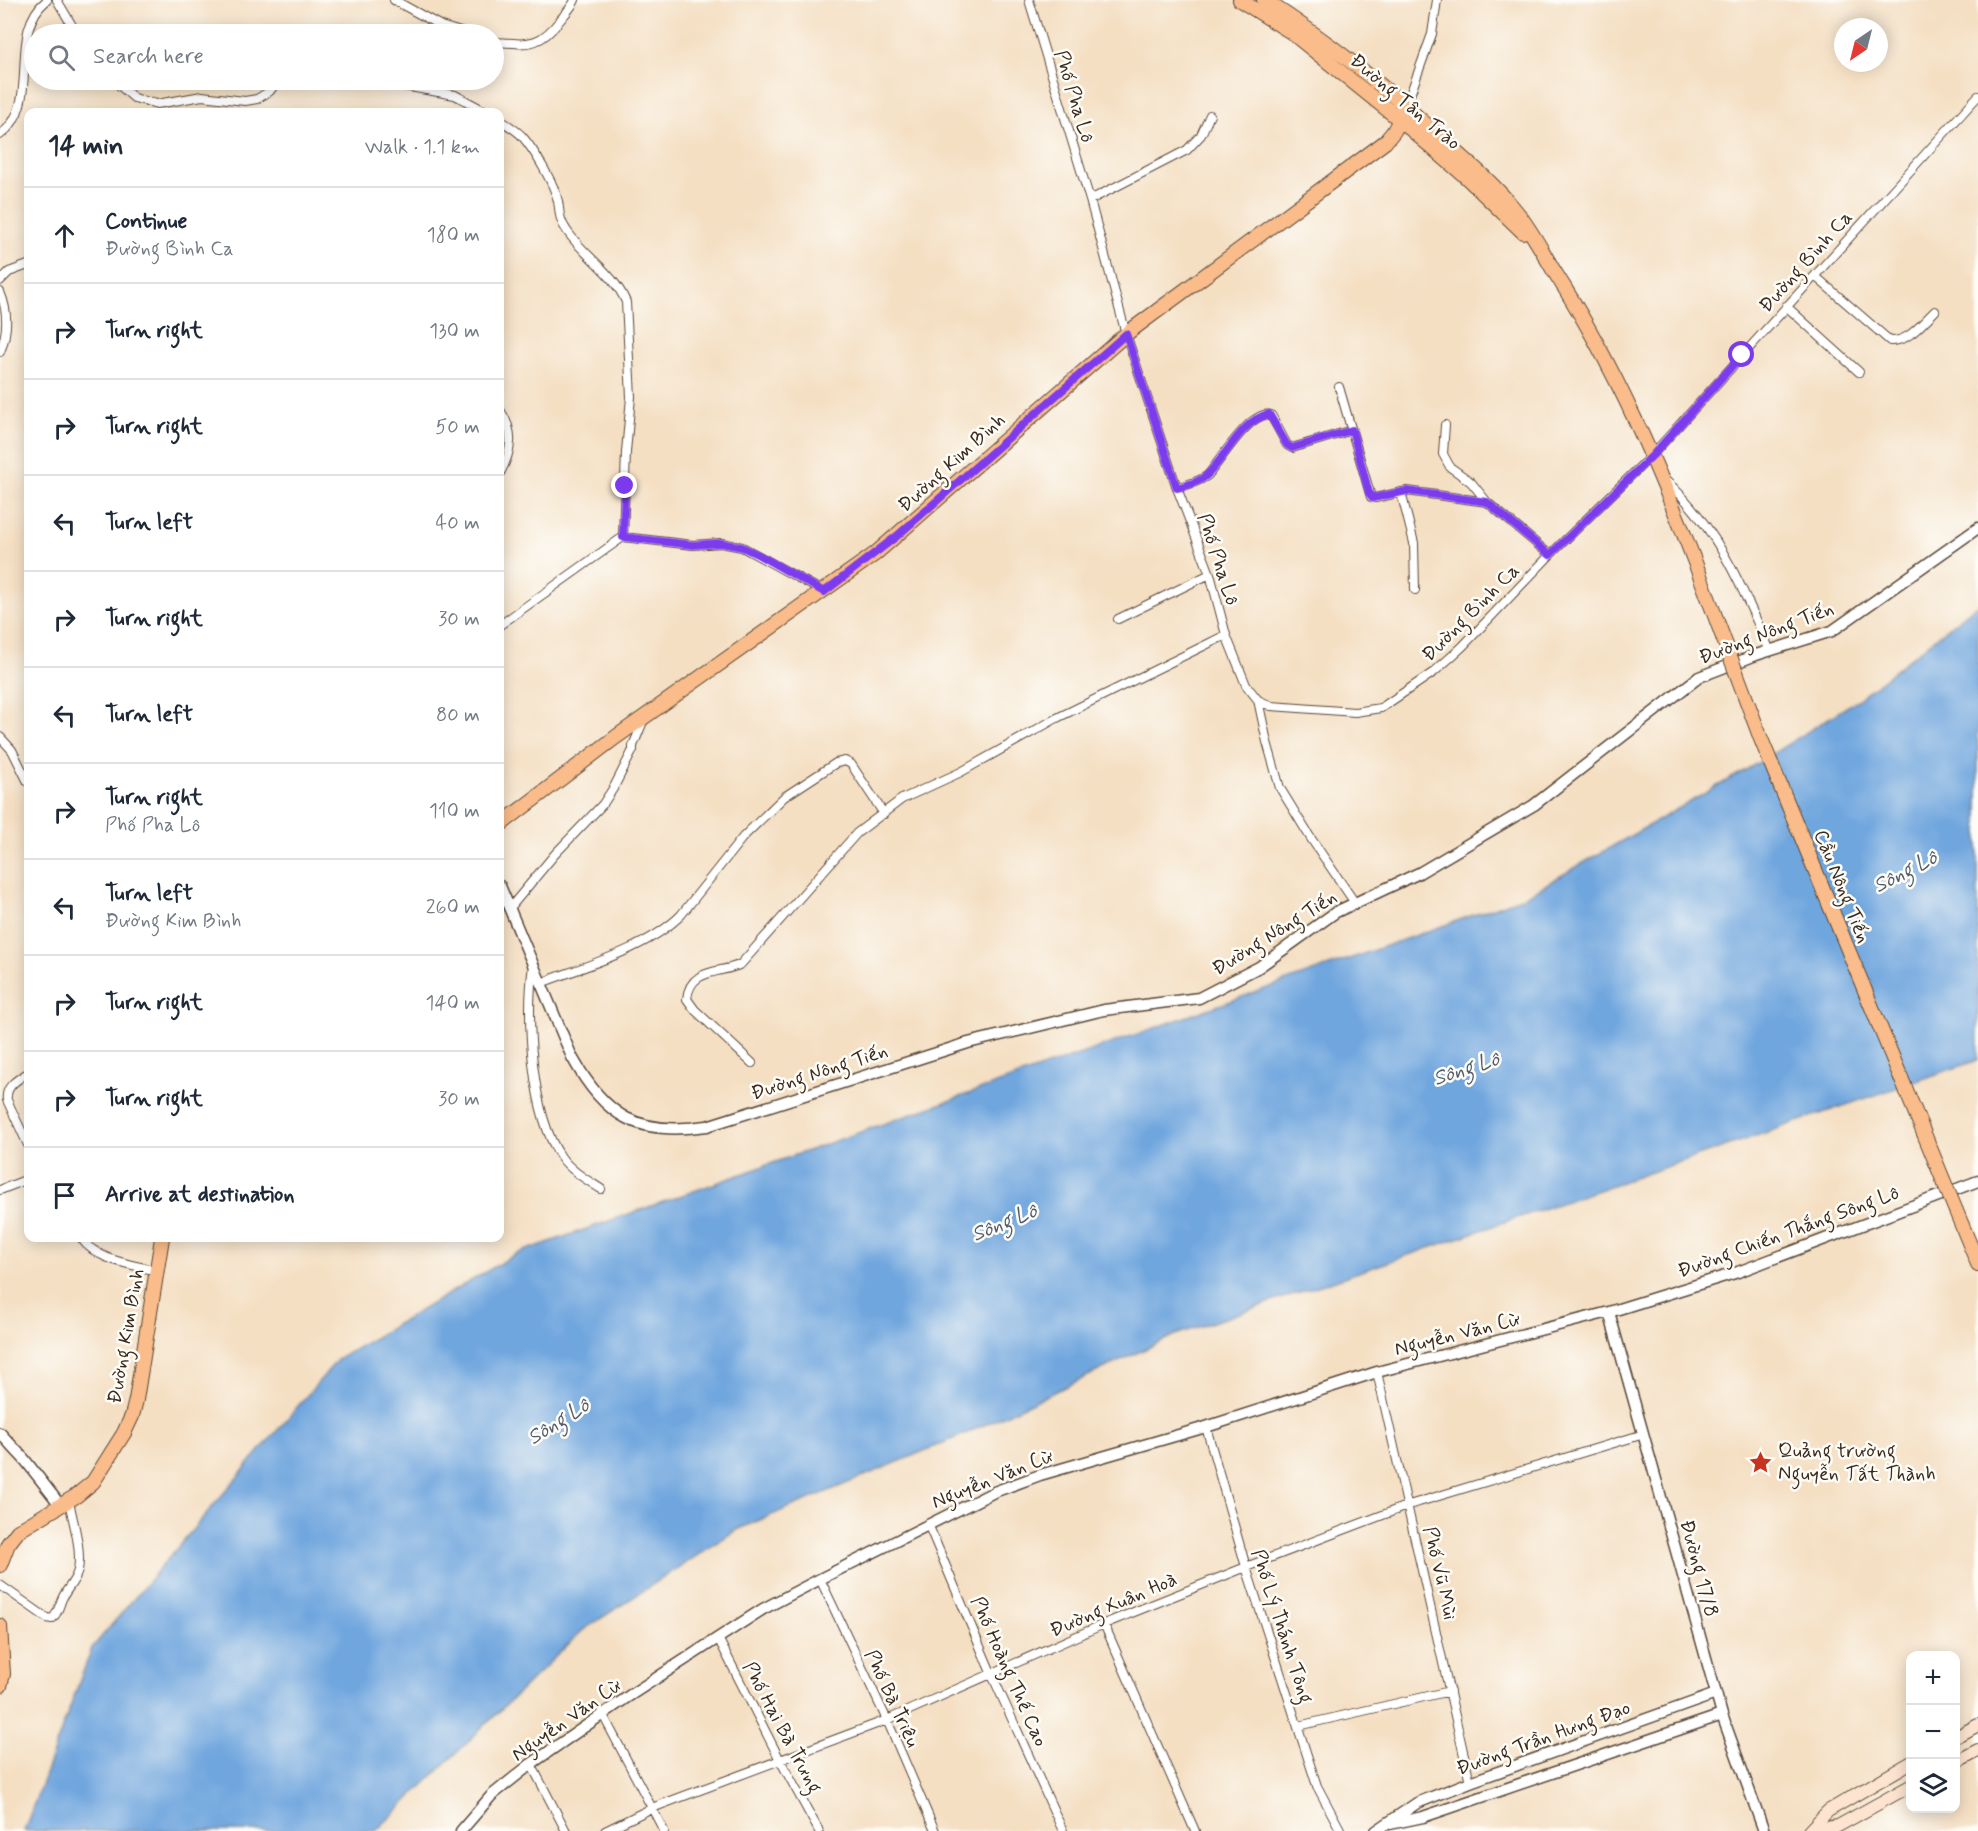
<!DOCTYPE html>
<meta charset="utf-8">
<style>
:root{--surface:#fff;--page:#f6f6f7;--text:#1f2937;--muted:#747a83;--line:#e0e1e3}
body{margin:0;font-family:Mynerve,sans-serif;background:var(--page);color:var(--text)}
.controls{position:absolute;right:18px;bottom:18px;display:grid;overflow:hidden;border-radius:12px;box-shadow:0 3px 15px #0003}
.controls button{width:54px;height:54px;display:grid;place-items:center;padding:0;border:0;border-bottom:2px solid var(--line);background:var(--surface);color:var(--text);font:30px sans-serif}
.compass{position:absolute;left:1834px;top:18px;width:54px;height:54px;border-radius:50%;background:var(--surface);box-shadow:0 3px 15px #0003;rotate:215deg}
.stop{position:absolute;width:18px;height:18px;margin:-14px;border:4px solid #7c3aed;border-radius:50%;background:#fff}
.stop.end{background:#7c3aed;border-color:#fff;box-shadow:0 2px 6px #0008}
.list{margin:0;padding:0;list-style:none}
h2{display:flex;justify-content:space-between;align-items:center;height:78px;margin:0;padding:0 24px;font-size:26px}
h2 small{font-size:20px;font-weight:400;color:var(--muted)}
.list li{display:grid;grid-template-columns:39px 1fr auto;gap:18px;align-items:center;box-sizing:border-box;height:96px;padding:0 24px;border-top:2px solid var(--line)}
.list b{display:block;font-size:22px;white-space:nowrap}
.list p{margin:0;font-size:20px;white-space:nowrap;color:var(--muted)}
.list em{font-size:20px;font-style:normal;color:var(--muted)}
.icon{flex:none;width:33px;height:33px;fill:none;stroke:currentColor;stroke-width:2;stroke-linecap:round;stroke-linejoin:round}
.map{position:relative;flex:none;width:1978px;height:1831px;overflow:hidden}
.search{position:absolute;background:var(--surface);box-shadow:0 3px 15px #0003;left:24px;top:24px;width:480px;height:66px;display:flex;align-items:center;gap:15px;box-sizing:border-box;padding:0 21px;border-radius:33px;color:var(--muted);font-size:22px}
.panel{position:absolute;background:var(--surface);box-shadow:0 3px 15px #0003;left:24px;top:108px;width:480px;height:1134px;border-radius:12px}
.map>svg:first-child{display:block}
.water{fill:#70a6de;stroke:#56687e;stroke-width:1.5}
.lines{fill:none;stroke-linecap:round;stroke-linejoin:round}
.minor-casing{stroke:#574537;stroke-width:10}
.tertiary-casing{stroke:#574537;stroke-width:13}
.secondary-casing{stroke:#574537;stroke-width:14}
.primary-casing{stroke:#574537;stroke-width:16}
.trunk-casing{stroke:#574537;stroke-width:16}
.minor{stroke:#fff;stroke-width:8}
.tertiary{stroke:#fff;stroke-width:10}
.secondary{stroke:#fde4d0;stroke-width:12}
.primary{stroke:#f9bc8a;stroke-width:14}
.trunk{stroke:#f9bc8a;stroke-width:14}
.trunk-bridge-casing{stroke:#574537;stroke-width:16;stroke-linecap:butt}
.trunk-bridge{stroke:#f9bc8a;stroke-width:14}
.route{stroke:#7c3aed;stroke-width:8}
.labels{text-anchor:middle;stroke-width:5;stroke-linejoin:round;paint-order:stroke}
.street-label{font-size:20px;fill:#3b2a1e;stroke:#fdfcf7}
.poi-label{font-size:20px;fill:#3b2a1e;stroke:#fdfcf7;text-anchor:start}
.water-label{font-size:21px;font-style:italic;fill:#505c6b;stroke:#fdfcf7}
</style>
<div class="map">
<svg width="1978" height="1831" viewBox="0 0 1978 1831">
<rect width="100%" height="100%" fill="#fdfcf7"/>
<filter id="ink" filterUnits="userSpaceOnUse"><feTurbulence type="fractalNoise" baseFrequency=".0167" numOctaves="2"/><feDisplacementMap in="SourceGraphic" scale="12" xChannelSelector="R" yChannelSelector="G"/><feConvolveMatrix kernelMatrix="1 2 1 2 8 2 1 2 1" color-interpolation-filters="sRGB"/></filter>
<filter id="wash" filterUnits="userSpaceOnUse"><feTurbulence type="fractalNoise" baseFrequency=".008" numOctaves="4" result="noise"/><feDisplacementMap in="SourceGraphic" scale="24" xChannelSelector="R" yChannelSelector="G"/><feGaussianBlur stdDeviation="1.35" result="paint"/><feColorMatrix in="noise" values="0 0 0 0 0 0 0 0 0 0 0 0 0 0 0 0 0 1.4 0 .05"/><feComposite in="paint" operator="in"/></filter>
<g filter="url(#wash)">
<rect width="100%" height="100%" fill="#f4dfc3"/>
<path class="water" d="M1978 604V1060L1175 1335 967 1433 736 1530 583 1630 376 1831H24L92 1648 338 1359 516 1254 1524 897 1758 763 1856 701Z"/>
</g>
<g filter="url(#ink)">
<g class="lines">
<defs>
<path id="minor" d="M57 0 77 34
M394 0 441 26 467 34
M1029 0 1090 200 1126 334 1177 488 1210 574 1226 635 1246 685 1258 700 1267 742 1280 788 1310 837 1355 903
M310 34H314
M494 42C528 44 539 48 561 19 566 13 572 7 575 0
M113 80 134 98 157 104 202 96 245 101 257 99 270 91 278 80
M393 80 404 86 455 95 487 112
M1406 106 1432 34 1437 0
M500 120C508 125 515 129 522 136 534 150 554 183 558 201 560 213 559 220 567 231 585 257 613 272 626 302L631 397 626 452 623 537
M0 135C44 103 5 34 47 0
M1090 200 1187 150 1201 135 1210 115
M1815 276 1890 341C1909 342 1922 323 1935 311
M0 281 9 272 28 265
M0 292C9 313 8 332 0 352
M1786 306 1859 372
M1339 387 1371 497 1375 498 1407 491 1487 502
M500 410C515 432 512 451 500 473
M1445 425 1443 454 1450 467 1471 482 1487 502 1550 555
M1664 479C1716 524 1743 589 1770 651
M1177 488C1187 484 1200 482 1208 475 1220 461 1251 409 1271 415L1287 445 1292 448 1352 430
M1401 492 1414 543 1415 590
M1118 619 1210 574
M500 625 623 537 693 545 721 543 742 547 824 592
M1258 700 1271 706 1355 712 1381 708 1434 672 1462 647 1550 555 1652 455 1978 96
M0 737 12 750 28 782
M509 909 555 854 603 804 614 787 633 750V746L644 719
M533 965C526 1017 531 1114 561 1157 571 1171 587 1180 601 1189
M541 983C585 966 647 949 681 915L743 837 784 797 836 763 845 761 851 764 884 814
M752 1063 695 1010 687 999C690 967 722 974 741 964L857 833 902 799 961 772 1057 718 1226 635
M28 1073C18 1079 5 1086 7 1100L28 1145
M0 1190 28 1179
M81 1238C97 1261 131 1264 157 1271
M1377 1372 1470 1782
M1206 1427 1246 1567 1317 1786 1341 1831
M928 1524 992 1675 1063 1831
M820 1579 887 1720 935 1831
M0 1585 47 1618 52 1619C58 1614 59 1606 62 1599 66 1589 76 1581 78 1570 82 1549 73 1522 69 1501
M1104 1624 1195 1831
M718 1638 780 1760 819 1831
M603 1715 664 1831
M1298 1726 1450 1691
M531 1764 566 1831
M605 1831 652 1808 887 1720 1104 1624 1246 1567 1409 1505 1644 1434"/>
<path id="tertiary" d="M500 886 572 1057C606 1118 638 1136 707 1126L968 1043 1104 1010 1199 998 1259 967 1336 912 1419 873 1534 805 1699 677 1756 655 1832 631 1978 528
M1609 1312 1722 1715 1764 1831
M0 1433 25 1460 61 1506
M1390 1824 1423 1817 1722 1715
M461 1831 491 1796 531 1764 629 1696 718 1638 763 1609 820 1579 994 1492 1040 1475 1206 1427 1377 1372 1609 1312 1738 1272 1978 1181
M1376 1831 1417 1803 1470 1782 1716 1694"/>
<path id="secondary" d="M1956 1737 1978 1725
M1956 1762 1978 1750
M1809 1831 1828 1811 1910 1763
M1810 1831 1838 1826 1910 1786"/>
<path id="primary" d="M500 825 616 737 875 554 1126 334 1385 142 1394 131 1404 111
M0 1565 8 1544 18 1531 76 1496 93 1482 124 1433 132 1416 136 1400 162 1238
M0 1626 3 1674 0 1686"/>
<path id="trunk" d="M1240 0 1291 32 1399 119 1465 176 1523 232
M1264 0C1328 41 1388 89 1443 140 1468 162 1494 184 1515 210 1530 228 1542 251 1554 271 1615 366 1659 468 1699 573
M1956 1211 1978 1264"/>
</defs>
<use href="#minor" class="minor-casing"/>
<use href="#tertiary" class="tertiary-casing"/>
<use href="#secondary" class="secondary-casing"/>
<use href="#primary" class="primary-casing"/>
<use href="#trunk" class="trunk-casing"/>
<use href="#minor" class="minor"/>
<use href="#tertiary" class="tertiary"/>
<use href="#secondary" class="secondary"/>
<use href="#primary" class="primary"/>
<use href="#trunk" class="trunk"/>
<defs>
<path id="trunk-bridge" d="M1699 573 1761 739 1956 1211"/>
</defs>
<use href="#trunk-bridge" class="trunk-bridge-casing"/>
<use href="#trunk-bridge" class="trunk-bridge"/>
</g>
</g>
<g class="lines" filter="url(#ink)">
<path class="route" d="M625 486 623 537 693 545 721 543 742 547 759 555 824 592 897 536 1126 334 1177 488C1187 485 1200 482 1207 475 1227 456 1240 421 1269 414L1287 445 1292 448 1352 430 1369 493 1373 498 1407 491 1487 502 1550 555 1653 455 1742 355"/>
</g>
<defs>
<symbol id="sight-bare" viewBox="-9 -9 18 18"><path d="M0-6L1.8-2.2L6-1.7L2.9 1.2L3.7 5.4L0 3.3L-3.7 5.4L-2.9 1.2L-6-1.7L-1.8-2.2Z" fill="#c8321e" stroke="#fdfcf7" stroke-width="2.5" paint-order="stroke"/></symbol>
</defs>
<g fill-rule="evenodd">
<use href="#sight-bare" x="1744" y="1446" width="33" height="33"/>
</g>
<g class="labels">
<g class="street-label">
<text transform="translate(1075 96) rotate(73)" y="7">Phố Pha Lô</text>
<text transform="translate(1406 101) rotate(40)" y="7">Đường Tân Trào</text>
<text transform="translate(1805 261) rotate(-48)" y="7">Đường Bình Ca</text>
<text transform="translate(951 462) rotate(-42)" y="7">Đường Kim Bình</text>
<text transform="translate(1219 559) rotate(72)" y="7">Phố Pha Lô</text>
<text transform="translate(1470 612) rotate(-45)" y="7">Đường Bình Ca</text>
<text transform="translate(1766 632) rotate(-21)" y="7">Đường Nông Tiến</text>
<text transform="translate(1843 886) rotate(68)" y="7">Cầu Nông Tiến</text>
<text transform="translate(1274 932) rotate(-32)" y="7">Đường Nông Tiến</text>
<text transform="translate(819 1071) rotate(-18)" y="7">Đường Nông Tiến</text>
<text transform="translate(1788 1231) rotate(-20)" y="7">Đường Chiến Thắng Sông Lô</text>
<text transform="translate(1457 1333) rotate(-14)" y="7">Nguyễn Văn Cừ</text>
<text transform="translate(125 1336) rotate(-80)" y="7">Đường Kim Bình</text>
<text transform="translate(992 1478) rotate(-22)" y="7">Nguyễn Văn Cừ</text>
<text transform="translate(1700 1568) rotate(75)" y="7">Đường 17/8</text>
<text transform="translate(1441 1573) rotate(77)" y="7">Phố Vũ Mùi</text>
<text transform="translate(1113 1604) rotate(-23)" y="7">Đường Xuân Hoà</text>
<text transform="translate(1283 1626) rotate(72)" y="7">Phố Lý Thánh Tông</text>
<text transform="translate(1010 1671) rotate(66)" y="7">Phố Hoàng Thế Cao</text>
<text transform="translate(893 1698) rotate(65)" y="7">Phố Bà Triệu</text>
<text transform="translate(566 1719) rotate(-35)" y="7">Nguyễn Văn Cừ</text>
<text transform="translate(783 1727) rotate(62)" y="7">Phố Hai Bà Trưng</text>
<text transform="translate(1543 1737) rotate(-20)" y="7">Đường Trần Hưng Đạo</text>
</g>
<g class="poi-label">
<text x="1778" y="1457">Quảng trường<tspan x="1778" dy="23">Nguyễn Tất Thành</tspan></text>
</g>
<g class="water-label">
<text transform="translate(1905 871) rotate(-27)" y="7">Sông Lô</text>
<text transform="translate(1466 1068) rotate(-18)" y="7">Sông Lô</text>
<text transform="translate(1004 1222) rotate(-22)" y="7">Sông Lô</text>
<text transform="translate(558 1421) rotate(-32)" y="7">Sông Lô</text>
</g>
</g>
</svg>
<div class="controls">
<button>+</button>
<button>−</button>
<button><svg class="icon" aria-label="layers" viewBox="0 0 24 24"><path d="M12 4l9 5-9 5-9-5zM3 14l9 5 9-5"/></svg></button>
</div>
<svg class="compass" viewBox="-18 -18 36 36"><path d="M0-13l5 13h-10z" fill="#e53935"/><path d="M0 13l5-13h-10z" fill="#747a83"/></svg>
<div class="stop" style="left:1742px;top:355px"></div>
<div class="stop end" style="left:625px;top:486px"></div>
<div class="search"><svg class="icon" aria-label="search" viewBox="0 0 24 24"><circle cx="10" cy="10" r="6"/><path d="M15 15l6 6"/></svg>Search here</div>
<section class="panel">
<h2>14 min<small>Walk · 1.1 km</small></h2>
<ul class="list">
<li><svg class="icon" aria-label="ahead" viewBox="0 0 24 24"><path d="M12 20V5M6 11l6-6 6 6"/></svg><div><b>Continue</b><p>Đường Bình Ca</p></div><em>180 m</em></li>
<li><svg class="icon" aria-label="right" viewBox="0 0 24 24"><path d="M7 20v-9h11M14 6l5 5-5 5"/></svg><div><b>Turn right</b></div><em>130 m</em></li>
<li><svg class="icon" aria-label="right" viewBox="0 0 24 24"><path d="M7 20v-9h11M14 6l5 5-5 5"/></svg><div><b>Turn right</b></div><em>50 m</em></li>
<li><svg class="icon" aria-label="left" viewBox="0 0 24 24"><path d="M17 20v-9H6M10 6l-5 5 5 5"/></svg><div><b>Turn left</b></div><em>40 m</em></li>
<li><svg class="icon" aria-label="right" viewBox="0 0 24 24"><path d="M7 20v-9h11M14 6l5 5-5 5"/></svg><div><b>Turn right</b></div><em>30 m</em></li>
<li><svg class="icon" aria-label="left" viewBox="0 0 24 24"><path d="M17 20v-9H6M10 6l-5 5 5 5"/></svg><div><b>Turn left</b></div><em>80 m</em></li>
<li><svg class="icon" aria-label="right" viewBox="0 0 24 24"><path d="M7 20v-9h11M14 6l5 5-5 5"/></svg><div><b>Turn right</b><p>Phố Pha Lô</p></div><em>110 m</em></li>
<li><svg class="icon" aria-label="left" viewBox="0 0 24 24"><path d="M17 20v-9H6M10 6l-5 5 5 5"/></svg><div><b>Turn left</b><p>Đường Kim Bình</p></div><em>260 m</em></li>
<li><svg class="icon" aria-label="right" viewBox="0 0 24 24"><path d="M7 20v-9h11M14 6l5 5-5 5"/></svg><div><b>Turn right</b></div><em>140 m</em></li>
<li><svg class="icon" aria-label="right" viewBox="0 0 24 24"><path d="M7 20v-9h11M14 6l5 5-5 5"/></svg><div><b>Turn right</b></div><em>30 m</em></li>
<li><svg class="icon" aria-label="arrive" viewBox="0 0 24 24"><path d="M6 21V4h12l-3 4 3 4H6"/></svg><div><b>Arrive at destination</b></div></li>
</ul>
</section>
</div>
